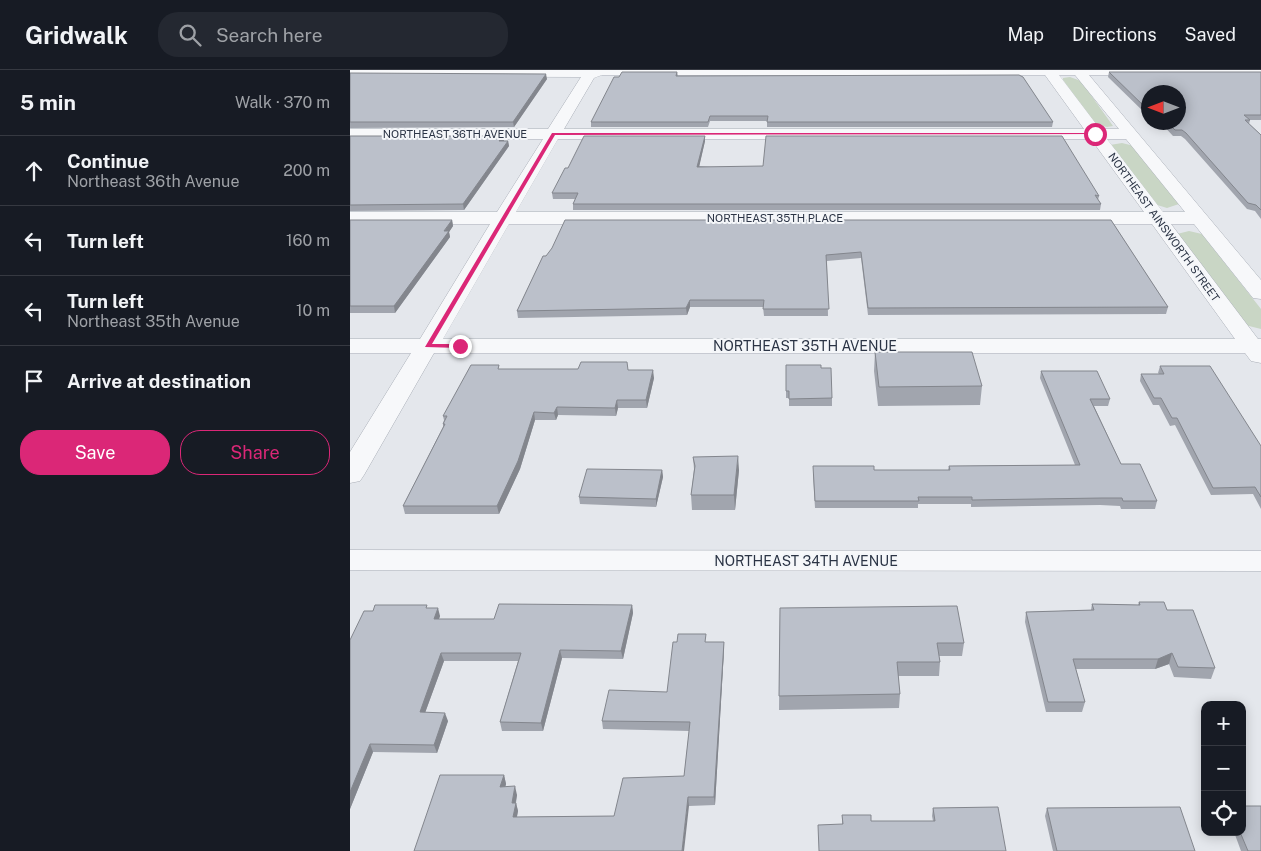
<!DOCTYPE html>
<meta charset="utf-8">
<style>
:root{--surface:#171b24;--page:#242831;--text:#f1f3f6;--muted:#9ea1a6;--line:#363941;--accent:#db2777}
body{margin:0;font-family:"Public Sans",sans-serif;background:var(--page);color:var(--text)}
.controls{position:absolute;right:15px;bottom:15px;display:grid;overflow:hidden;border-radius:10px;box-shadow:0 2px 12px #0003}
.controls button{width:45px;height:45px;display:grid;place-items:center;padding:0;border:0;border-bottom:1px solid var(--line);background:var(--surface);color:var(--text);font:25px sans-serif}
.compass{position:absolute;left:791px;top:15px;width:45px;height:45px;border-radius:50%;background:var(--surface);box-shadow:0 2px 12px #0003;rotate:270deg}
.stop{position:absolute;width:15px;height:15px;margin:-11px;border:4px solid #db2777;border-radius:50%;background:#fff}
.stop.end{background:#db2777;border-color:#fff;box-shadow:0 1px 5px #0008}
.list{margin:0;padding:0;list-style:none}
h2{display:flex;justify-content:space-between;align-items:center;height:65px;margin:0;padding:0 20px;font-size:21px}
h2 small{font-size:16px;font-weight:400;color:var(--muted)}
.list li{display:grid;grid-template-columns:32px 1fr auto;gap:15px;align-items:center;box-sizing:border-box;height:70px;padding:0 20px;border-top:1px solid var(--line)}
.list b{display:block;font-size:19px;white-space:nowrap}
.list p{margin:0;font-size:16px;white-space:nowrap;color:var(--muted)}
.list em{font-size:16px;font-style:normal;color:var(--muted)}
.actions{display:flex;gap:10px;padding:15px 20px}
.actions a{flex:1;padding:11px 0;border:1px solid var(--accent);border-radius:20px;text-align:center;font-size:18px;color:var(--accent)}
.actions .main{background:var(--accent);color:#fff}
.icon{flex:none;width:28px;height:28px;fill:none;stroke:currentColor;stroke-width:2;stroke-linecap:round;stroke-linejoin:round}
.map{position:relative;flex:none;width:911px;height:781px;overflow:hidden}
header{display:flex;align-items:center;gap:30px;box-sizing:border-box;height:70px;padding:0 25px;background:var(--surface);border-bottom:1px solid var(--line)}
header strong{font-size:24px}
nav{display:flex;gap:28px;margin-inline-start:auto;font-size:18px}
.search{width:350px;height:45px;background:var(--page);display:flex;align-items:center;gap:12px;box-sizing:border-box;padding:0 18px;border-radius:20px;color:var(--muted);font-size:19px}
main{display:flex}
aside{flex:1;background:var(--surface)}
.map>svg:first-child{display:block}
.green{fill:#c9d6c5}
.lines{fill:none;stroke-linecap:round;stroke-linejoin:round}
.minor-casing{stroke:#a9aeb7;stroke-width:1}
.minor{fill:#f7f8fa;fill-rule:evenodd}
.wall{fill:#a1a5ae}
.shaded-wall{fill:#83868d}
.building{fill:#bbc0ca;stroke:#83868d}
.route{fill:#db2777}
.labels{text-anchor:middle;stroke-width:4;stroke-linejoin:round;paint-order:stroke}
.far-street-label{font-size:11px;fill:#2b3445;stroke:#f4f6f9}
.street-label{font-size:14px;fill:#2b3445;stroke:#f4f6f9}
</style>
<header>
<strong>Gridwalk</strong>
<div class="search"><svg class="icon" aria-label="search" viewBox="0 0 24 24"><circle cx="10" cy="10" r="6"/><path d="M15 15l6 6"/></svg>Search here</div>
<nav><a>Map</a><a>Directions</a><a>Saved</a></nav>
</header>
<main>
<aside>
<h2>5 min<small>Walk · 370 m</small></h2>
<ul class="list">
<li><svg class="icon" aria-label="ahead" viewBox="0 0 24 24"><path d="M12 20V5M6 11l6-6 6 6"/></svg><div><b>Continue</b><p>Northeast 36th Avenue</p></div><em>200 m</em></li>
<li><svg class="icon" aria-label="left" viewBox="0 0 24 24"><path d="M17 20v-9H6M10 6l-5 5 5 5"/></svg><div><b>Turn left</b></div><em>160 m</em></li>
<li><svg class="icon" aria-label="left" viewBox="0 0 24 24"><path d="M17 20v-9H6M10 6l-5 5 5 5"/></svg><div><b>Turn left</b><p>Northeast 35th Avenue</p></div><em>10 m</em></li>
<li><svg class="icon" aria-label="arrive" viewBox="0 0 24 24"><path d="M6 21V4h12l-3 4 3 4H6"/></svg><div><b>Arrive at destination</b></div></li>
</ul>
<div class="actions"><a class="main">Save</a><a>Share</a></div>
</aside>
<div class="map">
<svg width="911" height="781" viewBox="0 0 911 781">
<rect width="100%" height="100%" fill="#e4e7ec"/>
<path class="green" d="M720 7 731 11 763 56 757 57 745 54 713 10V8Z
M772 73 784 76 829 134 817 138 804 134 760 75Z
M839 161 852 164 911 239V259L895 255 827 164Z"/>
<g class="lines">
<defs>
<path id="minor" d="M0 0H911V5H739L911 210V229L903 228 844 154H821L908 269H911V293L901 291 895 283H84L14 405 10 411 0 413V382L61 283H0V269H70L140 154H0V142H147L193 69H0V59H198L231 7 0 6ZM252 5H695L734 59H214L244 8ZM709 5H725L769 59H750ZM208 69H741L794 142H166ZM757 69H776L835 142H813ZM159 154H802L885 269H93Z
M0 480 911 481V501L0 500Z"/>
</defs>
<use href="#minor" class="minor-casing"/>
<use href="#minor" class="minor"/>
</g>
<path class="wall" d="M327 2 328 6 703 52 702 57H417V51H360L358 57H241V52L269 7Z
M759 2H911V50H900L899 54 911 65V149L905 141 897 139 835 69 831 66H823L811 53 808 52H828L798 22V46L758 7Z
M0 3 197 9 164 57 0 58Z
M0 66H153L154 71H158L159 76 114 140 0 141Z
M355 66V71L349 96 749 126 748 130 751 134 750 140H223V134L225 129H203L202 123 218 98Z
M0 150H102L103 156 99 162 100 167 45 243H0Z
M761 150 818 237 816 244 518 245 511 188 477 191 478 246H414L413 237H340L337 245 168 248 167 241 193 186Z
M525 282 632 316 630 335 528 336 524 301Z
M436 295 471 298 482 328V336H439V328H436Z
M810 296 911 376V439L903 424 861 425 825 355 820 356 809 335H803L790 311 791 304H809L808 303Z
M150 299 278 300 304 308 297 338H268L266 346 208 345 206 350H185L170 399 149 444H55L53 436 93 357V354L94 350 93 346Z
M691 301 760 329 758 336H744L771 394 807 431 805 439H771L770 436 750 435 621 437V434H568V438H465L463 404 524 400H598L599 396 725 395 690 308Z
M343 387 389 400 385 440H342L341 425 344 399Z
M312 400 313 407 306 437 230 434 229 427Z
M789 532 817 540 865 598 861 609 824 607 819 594 805 599H726L735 632 732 642H696L675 552 676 542 741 540 742 534 788 535Z
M282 535 283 543 273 589 212 588 193 661H152L150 652 168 591H94L75 643 98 651 87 683 23 682 0 739V570L78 538 90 546 89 549H144Z
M430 538 614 573 612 586H589L590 592 589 606H548L550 624 549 638 429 640Z
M357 572H374V580L365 735 339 736 64 781 154 705 156 714 155 717 167 725 166 733 168 741 167 747 264 746 334 706 339 661 253 659 252 651 317 622Z
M583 738 656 781 492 754V745L521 751H583L582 746Z
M697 738 845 781H703L695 746Z
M884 762H892L911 781H891Z"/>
<path class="shaded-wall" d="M196 4 197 9 164 57 163 52Z
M153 66 154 71H149Z
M355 66V71L348 102 347 97Z
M158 71 159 76 114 140 113 134Z
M102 150 103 156 99 162 100 167 45 243 44 236Z
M340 230V237L337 245 336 238Z
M303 300 304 308 297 338 296 330Z
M267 330 268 338 266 346 265 338Z
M207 337 208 345 206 350 204 343Z
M184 342 185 350 170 399 149 444 147 436Z
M388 386 389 400 385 440 384 425Z
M312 400 313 407 306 437V429Z
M282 535 283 543 273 589 271 581Z
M88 538 90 546 86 557 84 549Z
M374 572V580L365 735 364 727Z
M210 580 212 588 193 661 191 653Z
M91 583 94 591 72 651 70 642Z
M822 583 819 594 805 599 808 589Z
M95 643 98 651 87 683 84 675Z
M20 674 23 682 0 739V722Z
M154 705 156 714 153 725 150 717Z
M165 716 167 725 164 741 162 733Z
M338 727 339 736 334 781H332Z
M166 733 168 741 165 755 163 747Z"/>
<path class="building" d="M272 2H327L326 6 669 5 673 7 703 52H417L418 46H360L358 52H241L264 7H269Z
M759 2H911V45H894L900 50H895L911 65V140L906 135 898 133 836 63 832 60H825L817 52H828V22H798V40Z
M0 3 196 4 163 52H0Z
M0 66H153L149 71H158L113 134 0 135Z
M234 66H355L347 97 413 96 416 66H712L749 126 745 125 751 134H223L228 123H202L215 98H218Z
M0 150H102L94 161H99L44 236H0Z
M215 150H761L818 237 518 238 511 182 476 185 479 239H413L414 230H340L336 238 167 241 193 186H196L202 178Z
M525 282H622L632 316 529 317Z
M231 292H277L278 300H303L296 330H267L265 338 207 337 204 343 184 342 168 391 147 436H53L95 354H93L97 346H93L121 295H149L148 299H228Z
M436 295H471V298H481L482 328 439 329V321H436Z
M810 296H860L911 376V427L905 417 863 418 827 348H822L811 328H804L791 304H814Z
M691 301H747L760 329H740L771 394H790L807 431H773L772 428H752L622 430V427H568L569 431H465L463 396H524V400H600L599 396 730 395Z
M388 386 384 425H341L345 396 343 387Z
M237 399 312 400 306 429 229 427Z
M789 532H814L817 540H843L865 598 828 597 822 583 808 589H723L735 632H698L676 542 744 540 742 534 790 535Z
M149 534 282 535 271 581 210 580 191 653 150 652 171 583H91L70 642 95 643 84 675 20 674 0 722V570L14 541H23L25 535H77L76 538H88L84 549H144Z
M607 536 614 573H587L590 592H547L550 624 429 626 430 538Z
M328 564H356L355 572H374L364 727H338L332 781H64L90 705H154L150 717 165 716 162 733H166L163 747 264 746 273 708 334 706 340 652 252 651 259 620 317 622 323 572H327Z
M892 736H911V781H898L890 762H892Z
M648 737 656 781H469L468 755 493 754 492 745H521V751H585L583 738Z
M830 737 845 781H707L697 738Z"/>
<path class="route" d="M202 63H745L747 64 205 65 82 274H110L113 276 110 278 75 277Z"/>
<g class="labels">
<g class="far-street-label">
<text x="105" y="68">NORTHEAST 36TH AVENUE</text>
<text x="425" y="152">NORTHEAST 35TH PLACE</text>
<text transform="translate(814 157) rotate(54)" y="4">NORTHEAST AINSWORTH STREET</text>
</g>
<g class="street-label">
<text x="455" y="281">NORTHEAST 35TH AVENUE</text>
<text x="456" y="496">NORTHEAST 34TH AVENUE</text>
</g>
</g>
</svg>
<div class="controls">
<button>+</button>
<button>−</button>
<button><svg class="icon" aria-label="locate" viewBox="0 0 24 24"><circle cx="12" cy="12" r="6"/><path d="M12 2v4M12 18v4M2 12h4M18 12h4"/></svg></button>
</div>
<svg class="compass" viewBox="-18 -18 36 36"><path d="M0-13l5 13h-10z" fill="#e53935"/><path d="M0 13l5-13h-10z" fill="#9ea1a6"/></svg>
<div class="stop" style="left:745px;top:64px"></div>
<div class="stop end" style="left:110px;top:276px"></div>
</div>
</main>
